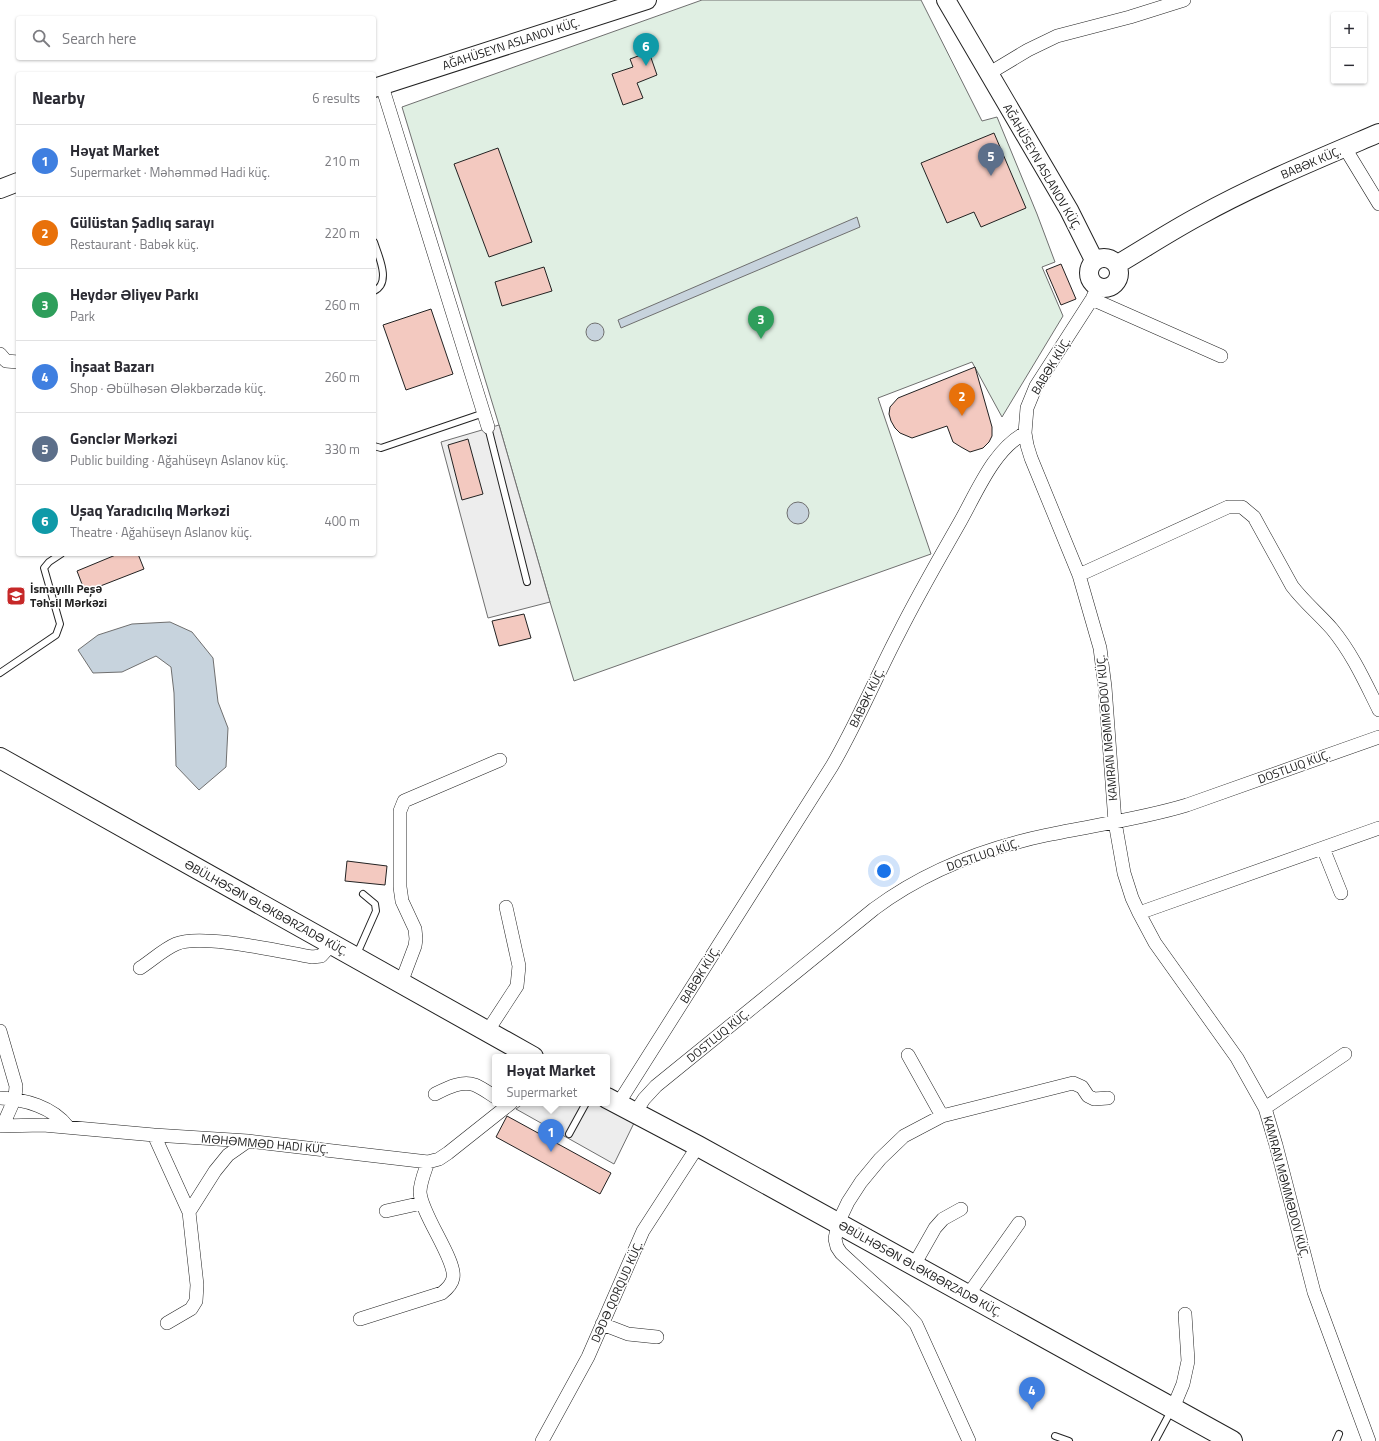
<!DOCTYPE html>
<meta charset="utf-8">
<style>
:root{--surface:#fff;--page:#f2f2f3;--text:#2b2b33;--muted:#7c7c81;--line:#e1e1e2;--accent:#0b8043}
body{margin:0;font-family:"Titillium Web",sans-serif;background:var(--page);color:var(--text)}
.controls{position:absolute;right:12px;top:12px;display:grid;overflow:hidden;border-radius:4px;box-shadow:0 1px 3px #0004}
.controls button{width:36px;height:36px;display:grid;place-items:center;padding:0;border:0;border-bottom:1px solid var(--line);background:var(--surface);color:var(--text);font:20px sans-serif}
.you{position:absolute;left:884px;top:871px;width:14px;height:14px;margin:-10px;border:3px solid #fff;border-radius:50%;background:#1a73e8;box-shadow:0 0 0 6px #1a73e833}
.badge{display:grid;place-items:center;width:26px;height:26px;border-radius:50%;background:var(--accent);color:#fff;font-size:13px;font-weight:700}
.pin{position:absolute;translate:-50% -33px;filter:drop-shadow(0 1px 2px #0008)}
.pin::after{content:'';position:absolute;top:21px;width:14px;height:12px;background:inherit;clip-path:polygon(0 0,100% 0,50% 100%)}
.popup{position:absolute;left:492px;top:1054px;width:118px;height:52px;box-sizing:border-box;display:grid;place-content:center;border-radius:4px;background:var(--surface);filter:drop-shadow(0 1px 3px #0005);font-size:13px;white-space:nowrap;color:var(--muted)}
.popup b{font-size:15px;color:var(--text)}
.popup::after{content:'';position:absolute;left:50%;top:100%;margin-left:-8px;border:8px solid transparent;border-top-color:var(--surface)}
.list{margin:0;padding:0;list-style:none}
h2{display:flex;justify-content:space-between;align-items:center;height:52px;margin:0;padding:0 16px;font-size:17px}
h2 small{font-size:13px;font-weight:400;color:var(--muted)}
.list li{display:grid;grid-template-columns:26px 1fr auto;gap:12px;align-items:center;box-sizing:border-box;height:72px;padding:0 16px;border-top:1px solid var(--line)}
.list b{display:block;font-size:15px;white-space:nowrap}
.list p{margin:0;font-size:13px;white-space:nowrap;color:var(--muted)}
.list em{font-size:13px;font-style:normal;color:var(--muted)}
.icon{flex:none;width:22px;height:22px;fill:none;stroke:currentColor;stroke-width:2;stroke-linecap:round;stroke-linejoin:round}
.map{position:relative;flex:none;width:1379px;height:1441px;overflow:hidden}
.search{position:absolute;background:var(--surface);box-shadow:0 1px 3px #0004;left:16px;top:16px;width:360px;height:44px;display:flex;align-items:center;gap:10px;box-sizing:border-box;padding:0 14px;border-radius:4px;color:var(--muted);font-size:15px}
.panel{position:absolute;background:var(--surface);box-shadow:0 1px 3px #0004;left:16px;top:72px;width:360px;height:484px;border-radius:4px}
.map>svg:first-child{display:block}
.green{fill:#e0efe3;stroke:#6f6f6f}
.parking{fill:#ededed;stroke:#6f6f6f}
.water{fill:#c7d3dd;stroke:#6f6f6f}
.building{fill:#f3c9c0;stroke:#222}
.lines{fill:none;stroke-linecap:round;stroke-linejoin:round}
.lane-casing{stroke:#222;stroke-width:8}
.street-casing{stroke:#222;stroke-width:14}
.secondary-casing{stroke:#222;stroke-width:20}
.primary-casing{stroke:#222;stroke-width:22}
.lane{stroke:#fff;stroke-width:6}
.street{stroke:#fff;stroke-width:13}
.secondary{stroke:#fff;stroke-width:18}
.primary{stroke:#fff;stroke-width:20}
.labels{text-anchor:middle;stroke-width:3;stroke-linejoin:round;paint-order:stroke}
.street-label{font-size:12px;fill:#222;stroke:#fff}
.poi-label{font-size:12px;font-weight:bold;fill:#222;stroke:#fff;text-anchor:start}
</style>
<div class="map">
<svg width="1379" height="1441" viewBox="0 0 1379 1441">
<rect width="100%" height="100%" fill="#fff"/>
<path class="green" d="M702 0H921L982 121 997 117 1037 214 1055 262 1042 267 1063 316 1002 417 972 362 878 398 931 554 574 681 550 602 499 425 402 107Z"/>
<path class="parking" d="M499 425 550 602 488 618 441 442Z
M524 1103H600L634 1123 614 1164 516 1109Z"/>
<path class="water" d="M857 217 860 227 621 328 618 320Z
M586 332a9 9 0 1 1 18 0a9 9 0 1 1-18 0Z
M787 513a11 11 0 1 1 22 0a11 11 0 1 1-22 0Z
M170 622 192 632 213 658 218 702 228 728 226 767 199 790 176 766 174 693 171 667 156 656 122 672 93 673 78 650 98 635 132 624Z"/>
<path class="building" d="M649 52 657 75 637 83 643 98 623 105 612 74 633 67 630 59Z
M994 133 1026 208 981 227 974 212 947 223 921 163Z
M498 148 532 242 489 257 454 164Z
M1061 264 1076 299 1061 305 1046 270Z
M544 267 552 291 502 306 495 282Z
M431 309 453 374 406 390 383 325Z
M975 367 992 427V436L989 442 983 448 970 452 961 447 953 442 947 426 912 438 900 433 895 428 891 421 889 414 890 407 898 398Z
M468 439 483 494 462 500 448 445Z
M118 554H138L144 569 85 592 77 571Z
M524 614 531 638 499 646 492 621Z
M347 861 387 866 385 885 345 881Z
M507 1116 611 1173 600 1194 496 1137Z"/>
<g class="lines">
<defs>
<path id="lane" d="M374 242C378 255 392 283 374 291
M488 427 527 582
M374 446 381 448 484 413
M0 673 56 635 60 624 44 568 49 562 61 554
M357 954 376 911 375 904 363 894
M569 1134 586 1103
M1055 1436 1069 1441
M1155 1441 1171 1411
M1336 1441 1339 1434"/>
<path id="street" d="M988 74 1028 50 1057 36 1130 17 1184 0
M382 86 488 427
M1345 148 1379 204
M1098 287 1092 299 1036 386 1027 408 1025 433 1027 445 1031 458 1079 575 1100 648 1105 687 1115 822 1124 873 1132 898 1139 913 1155 943 1237 1058 1265 1108 1276 1145 1314 1292 1369 1441
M1092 299 1221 356
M0 354 6 361 18 362
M1079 575 1228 507H1242L1254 517 1292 586C1304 602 1319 614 1332 629 1352 653 1365 682 1379 710
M1323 848 1341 893
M1139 913 1379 828
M140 968C151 961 164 949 176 944 201 933 282 952 312 957L321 956 332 944
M401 983 415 946 416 939 415 929 402 901 400 887V811L404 801 500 760
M0 1031 16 1086 15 1098 3 1125
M487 1032 517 986 519 966 506 907
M908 1055 942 1116
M435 1094C447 1088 462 1080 475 1085 482 1088 489 1093 495 1097
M0 1098C24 1099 53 1107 68 1127
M618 1104 832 766C857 723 876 677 899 633 918 595 939 559 960 522 977 492 994 449 1025 433
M1265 1108 1345 1054
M635 1113 644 1099 656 1086 874 909C925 871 985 848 1047 835 1094 825 1141 819 1187 805L1379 737
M0 1126 43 1125 154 1135 248 1141 428 1162 439 1159 448 1153 511 1103
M154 1135 189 1212
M386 1211 422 1203
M914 1265 935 1228 943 1219 961 1209
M968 1295 1019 1223
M360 1319 442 1293C447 1289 452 1284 453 1278 457 1261 421 1214 420 1192 420 1183 425 1171 428 1162
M167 1323 191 1309 196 1301 197 1285 189 1212 215 1171 228 1155 248 1141
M602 1324 628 1334 657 1337
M1173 1408 1183 1384 1188 1361 1185 1314
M542 1441 588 1357 643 1231 698 1146
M969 1441 916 1324 904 1311 841 1253 837 1247 835 1239 838 1223 848 1202 861 1182 880 1159 904 1136 942 1116 1073 1083 1082 1087 1088 1096 1094 1099 1108 1098"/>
<path id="secondary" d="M946 0 1069 210 1094 260
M374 88 647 0
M0 189 18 182
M1089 273a15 15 0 1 1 30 0a15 15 0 1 1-30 0Z
M1118 264C1145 248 1171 231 1199 216 1257 184 1318 159 1379 133"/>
<path id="primary" d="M0 758 533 1057
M607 1098 698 1146 1232 1441"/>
</defs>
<use href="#lane" class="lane-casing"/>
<use href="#street" class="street-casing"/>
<use href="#secondary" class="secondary-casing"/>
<use href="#primary" class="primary-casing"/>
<use href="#lane" class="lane"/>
<use href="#street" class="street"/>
<use href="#secondary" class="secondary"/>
<use href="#primary" class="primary"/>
</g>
<defs>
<symbol id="university-square" viewBox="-11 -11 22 22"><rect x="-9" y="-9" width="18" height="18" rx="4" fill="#c62828" stroke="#fff"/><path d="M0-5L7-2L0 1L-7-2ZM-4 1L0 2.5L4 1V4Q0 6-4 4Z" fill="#fff"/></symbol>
</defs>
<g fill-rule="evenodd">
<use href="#university-square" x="5" y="585" width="22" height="22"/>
</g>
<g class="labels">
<g class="street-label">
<text transform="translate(511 44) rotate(-18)" y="4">AĞAHÜSEYN ASLANOV KÜÇ.</text>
<text transform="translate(1311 163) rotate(-23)" y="4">BABƏK KÜÇ.</text>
<text transform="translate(1042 167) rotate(60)" y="4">AĞAHÜSEYN ASLANOV KÜÇ.</text>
<text transform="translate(1051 366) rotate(-59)" y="4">BABƏK KÜÇ.</text>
<text transform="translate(867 698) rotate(-64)" y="4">BABƏK KÜÇ.</text>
<text transform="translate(1107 728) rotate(-95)" y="4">KAMRAN MƏMMƏDOV KÜÇ.</text>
<text transform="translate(1294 767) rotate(-20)" y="4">DOSTLUQ KÜÇ.</text>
<text transform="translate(983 855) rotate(-19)" y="4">DOSTLUQ KÜÇ.</text>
<text transform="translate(266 908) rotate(29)" y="4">ƏBÜLHƏSƏN ƏLƏKBƏRZADƏ KÜÇ.</text>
<text transform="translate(700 975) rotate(-58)" y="4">BABƏK KÜÇ.</text>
<text transform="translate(718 1036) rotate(-39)" y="4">DOSTLUQ KÜÇ.</text>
<text transform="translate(265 1144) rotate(5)" y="4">MƏHƏMMƏD HADI KÜÇ.</text>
<text transform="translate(1286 1187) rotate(75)" y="4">KAMRAN MƏMMƏDOV KÜÇ.</text>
<text transform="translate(920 1269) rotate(29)" y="4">ƏBÜLHƏSƏN ƏLƏKBƏRZADƏ KÜÇ.</text>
<text transform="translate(617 1292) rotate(-66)" y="4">DƏDƏ QORQUD KÜÇ.</text>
</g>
<g class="poi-label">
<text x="30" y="593">İsmayıllı Peşə<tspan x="30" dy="14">Təhsil Mərkəzi</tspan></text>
</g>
</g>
</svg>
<div class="controls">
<button>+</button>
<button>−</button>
</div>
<div class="you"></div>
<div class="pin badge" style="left:551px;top:1152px;background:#3f7fe0">1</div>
<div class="popup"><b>Həyat Market</b>Supermarket</div>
<div class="pin badge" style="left:962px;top:416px;background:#e8710a">2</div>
<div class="pin badge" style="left:761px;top:339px;background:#2e9e5b">3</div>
<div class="pin badge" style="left:1032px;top:1410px;background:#3f7fe0">4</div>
<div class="pin badge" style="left:991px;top:176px;background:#5c6f8a">5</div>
<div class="pin badge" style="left:646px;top:66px;background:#0f9aa8">6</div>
<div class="search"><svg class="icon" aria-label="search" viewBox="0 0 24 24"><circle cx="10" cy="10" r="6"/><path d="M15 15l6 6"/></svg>Search here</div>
<section class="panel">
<h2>Nearby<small>6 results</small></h2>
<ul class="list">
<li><span class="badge" style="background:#3f7fe0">1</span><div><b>Həyat Market</b><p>Supermarket · Məhəmməd Hadi küç.</p></div><em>210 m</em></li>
<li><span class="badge" style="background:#e8710a">2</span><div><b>Gülüstan Şadlıq sarayı</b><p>Restaurant · Babək küç.</p></div><em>220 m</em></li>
<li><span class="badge" style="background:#2e9e5b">3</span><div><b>Heydər Əliyev Parkı</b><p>Park</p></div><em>260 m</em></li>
<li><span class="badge" style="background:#3f7fe0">4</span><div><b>İnşaat Bazarı</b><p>Shop · Əbülhəsən Ələkbərzadə küç.</p></div><em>260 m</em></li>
<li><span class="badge" style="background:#5c6f8a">5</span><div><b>Gənclər Mərkəzi</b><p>Public building · Ağahüseyn Aslanov küç.</p></div><em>330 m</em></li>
<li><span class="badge" style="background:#0f9aa8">6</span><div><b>Uşaq Yaradıcılıq Mərkəzi</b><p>Theatre · Ağahüseyn Aslanov küç.</p></div><em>400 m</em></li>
</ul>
</section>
</div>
